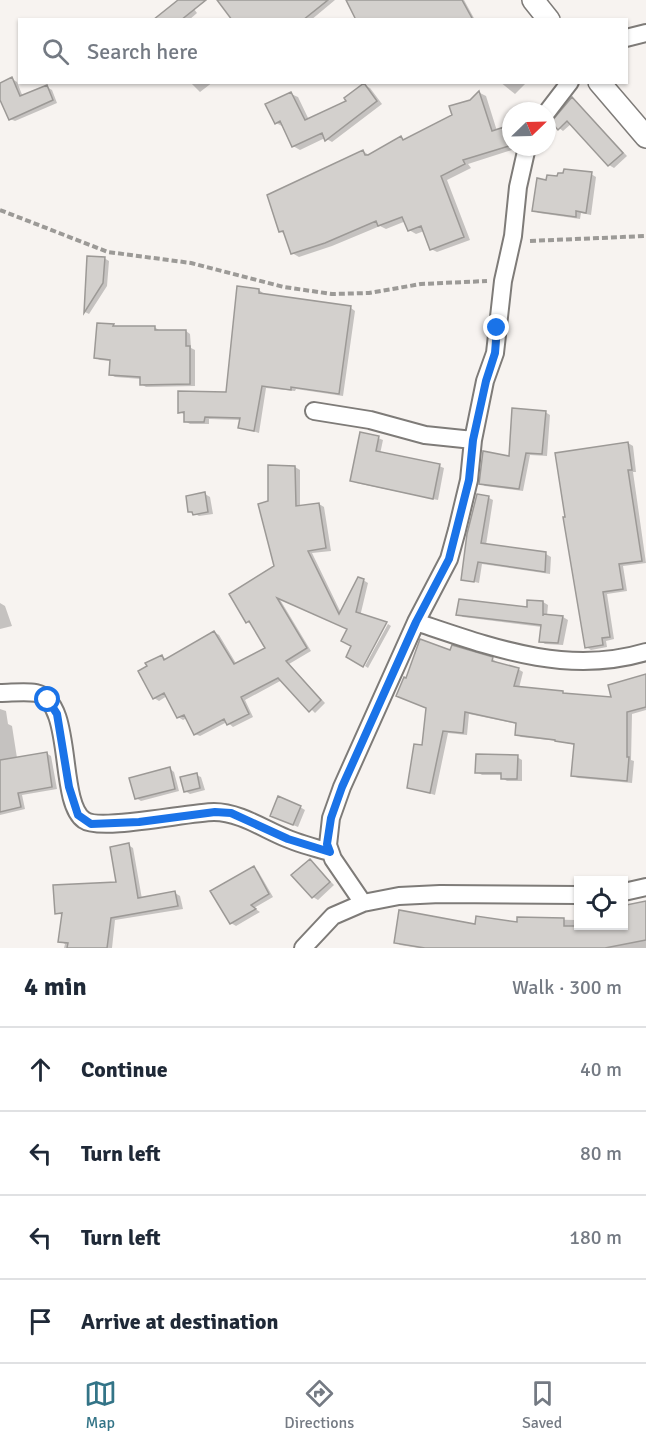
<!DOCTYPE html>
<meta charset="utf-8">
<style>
:root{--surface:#fff;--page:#f6f6f7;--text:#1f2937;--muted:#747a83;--line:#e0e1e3;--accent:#337487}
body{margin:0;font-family:Signika,sans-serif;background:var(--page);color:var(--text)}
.controls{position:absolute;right:18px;bottom:18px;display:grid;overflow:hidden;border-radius:0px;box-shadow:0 2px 4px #0004}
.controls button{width:54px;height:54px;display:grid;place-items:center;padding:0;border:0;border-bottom:2px solid var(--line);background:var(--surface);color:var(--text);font:30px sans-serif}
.compass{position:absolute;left:502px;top:102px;width:54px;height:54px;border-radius:50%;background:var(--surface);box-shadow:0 2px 4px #0004;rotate:67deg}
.stop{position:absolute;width:18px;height:18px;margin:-14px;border:4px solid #1a73e8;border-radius:50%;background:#fff}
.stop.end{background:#1a73e8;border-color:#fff;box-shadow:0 2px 6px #0008}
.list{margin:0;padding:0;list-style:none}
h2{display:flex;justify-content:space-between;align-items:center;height:78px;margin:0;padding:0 24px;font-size:26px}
h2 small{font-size:20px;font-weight:400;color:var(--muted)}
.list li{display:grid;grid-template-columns:39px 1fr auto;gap:18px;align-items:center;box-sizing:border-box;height:84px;padding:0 24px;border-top:2px solid var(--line)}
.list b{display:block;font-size:22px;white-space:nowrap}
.list em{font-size:20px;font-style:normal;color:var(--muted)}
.icon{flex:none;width:33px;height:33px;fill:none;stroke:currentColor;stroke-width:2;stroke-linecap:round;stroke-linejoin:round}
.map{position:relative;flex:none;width:646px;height:948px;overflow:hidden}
.search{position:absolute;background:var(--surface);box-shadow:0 2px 4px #0004;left:18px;right:18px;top:18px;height:66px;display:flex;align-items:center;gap:15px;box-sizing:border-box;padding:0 21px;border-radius:0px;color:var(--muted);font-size:22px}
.sheet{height:414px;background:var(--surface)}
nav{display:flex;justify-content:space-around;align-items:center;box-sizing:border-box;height:84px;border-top:2px solid var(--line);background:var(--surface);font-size:16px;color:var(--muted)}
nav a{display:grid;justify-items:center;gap:3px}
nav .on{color:var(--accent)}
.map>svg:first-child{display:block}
.shadow{fill:#0003}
.building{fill:#d3d0cd;stroke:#9c9996;stroke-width:1.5}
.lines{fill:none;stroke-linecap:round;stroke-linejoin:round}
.minor-casing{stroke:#7e7b78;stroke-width:20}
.tertiary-casing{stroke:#7e7b78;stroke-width:24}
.path{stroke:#9c9a97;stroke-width:4;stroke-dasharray:6 3;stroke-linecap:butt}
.minor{stroke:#fff;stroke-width:16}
.tertiary{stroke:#fff;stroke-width:21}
.route{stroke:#1a73e8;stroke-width:8}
</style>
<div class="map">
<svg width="646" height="948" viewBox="0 0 646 948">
<rect width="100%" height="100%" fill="#f7f3f0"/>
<path class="shadow" d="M181 0 188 1 197 13 189 20H156Z
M219 0H335L311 20H233Z
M348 0H464L475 20H358Z
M12 79 17 82 23 97 47 87 52 90 57 103 15 121 10 119 0 96V85Z
M190 82H213L200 92Z
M500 82H525L526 83 515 94Z
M364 85 370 88 382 104 332 142 325 138 300 150 293 146 282 126 276 123 291 94 298 97 309 120 348 102Z
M480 93 486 96 497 131 503 129 510 133 511 147H514L515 149 468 164 471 168 447 180 470 240 437 252 431 249 424 231 416 234 409 230 406 221 386 229 380 226 332 246 299 257 292 253 286 235 280 231 363 151 370 156 401 138 406 140 454 116Z
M572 99 577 102 627 156 614 168 609 165 571 124 563 131 559 128Z
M591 174 596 177 591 215 581 213 580 219 539 213 534 211 548 181Z
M89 257 104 258 109 261 107 286 89 314 85 312Z
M259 290 263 293V295L351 308 355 311 343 396 296 389 295 391 266 388 259 433 240 427 241 420 209 419V424H190L185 421V415L180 412 227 393Z
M98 324 113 326 117 328 154 327 159 330 186 331 190 334 191 348 195 350V386L146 387 141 384V379L115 377 110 374 111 361 100 360 96 358Z
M545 412 550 415 547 456 530 455 523 491 485 486 480 483 510 458Z
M378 438 383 440 380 454 439 466 444 468 438 500 356 483 352 481Z
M628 443 633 446 636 472H633L646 563 623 566 627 591 607 594 614 639 606 641 607 647 591 650 586 647Z
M295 467 300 470V507L319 504 324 507 331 551 312 553 341 613 363 580 368 583 353 646 349 629 279 598 311 651 289 664 325 703 315 713 282 680 245 700 253 717 233 727 227 722 200 736 195 734 187 718 183 720 178 717 167 696 159 701 154 698 162 656 167 660 214 632 219 635 237 665 267 649 252 624 247 622 276 567 270 502Z
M205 494 210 497 213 514 199 516 190 511Z
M489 498 493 500 486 545 546 554 551 557 550 574 482 564 479 583 463 579Z
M543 602 548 605 547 616 563 617 568 620 563 645 545 644 540 641 542 627 463 617 458 614 528 609Z
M0 603 5 606 12 626 0 629Z
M388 624 391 626 368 668 365 666Z
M451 652 492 659 497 662 496 663 518 669 523 672 519 688 567 695 614 698 646 675V710L632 714 631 760 634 761 632 783 578 778 573 776 575 745 558 741 521 737 516 734 517 724 469 714 467 735 448 733 435 795 409 787 424 747Z
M0 709 6 711 8 724 12 726 17 758 46 753 51 756 57 789 22 795 25 809 0 815Z
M517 757 522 760V781H507L502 778V775H482L477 772Z
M170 769 174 772 179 791 141 801 136 798Z
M196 775 201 777 205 790 190 794 185 791Z
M300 807 305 810 298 827 276 818Z
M128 845 133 848 142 899 175 893 180 896 183 909 115 920 112 948H64L65 944 60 941 63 915 56 913 118 883Z
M310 861 334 885 318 900 313 897Z
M254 868 258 871 273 897 254 908 260 912 236 926 231 923Z
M646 903V948H419L400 945 396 942 476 926 519 924V919L578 920V926H624V907Z"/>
<path class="building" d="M178 0H206L181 20H153Z
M217 0H328L303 20H232Z
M346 0H462L473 20H356Z
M12 77 20 96 47 85 53 100 9 120 0 100V83Z
M364 83 377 101 325 141 322 133 292 147 280 121 275 124 265 104 291 92 305 120 346 101 344 98Z
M479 91 492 131 504 127 509 146 463 160 465 164 441 176 464 237 430 250 421 226 408 231 402 217 378 226 376 221 325 243 291 254 283 231 279 232 267 195 363 150 365 155H368L401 136 403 140 452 115 449 106 470 100Z
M572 97 623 153 608 166 567 121 558 130 551 122Z
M564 169 592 172 586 213 576 211V217L532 211 537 178 546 180 547 175 557 176 558 173H563Z
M87 256 105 257 103 283 84 313Z
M237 286 259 289V293L351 306 339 394 291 387V390L262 386 254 431 238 428 240 418 205 417 204 422H184V412L178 413V391L226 392Z
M97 323 114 324 113 326H155V330H186V346H190V384L140 385V377L109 375 110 360 94 358Z
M512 408 546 411 542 454 526 453 519 489 479 484 483 451 509 456Z
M360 432 379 436 376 451 440 464 433 499 350 481Z
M628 442 632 470H628L642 561 619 564 623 589 603 592 610 637 602 638 603 645 585 648 563 517H565L555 453Z
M268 465 295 466 296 506 319 503 326 548 308 551 339 614 358 577 364 579 356 612 387 622 363 667 346 657 351 646 341 641 347 629 277 598 307 648 286 661 321 700 309 712 278 678 241 697 249 714 227 725 224 719 194 735 184 715 177 718 164 693 153 699 138 671 147 666 145 663 162 655 164 660 214 631 234 664 265 648 249 621 246 623 229 594 274 566 258 504 268 501Z
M205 492 208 512 193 515 192 512H188L186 496Z
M477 494 489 496 481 543 546 552 545 572 478 562 474 582 461 580 467 534Z
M459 599 527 607V600L543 601V616V614L563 616 558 643 539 642 541 625 456 615Z
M420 639 450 650 452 645 493 657 492 661 519 668 514 686 563 691V693L611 697 608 685 646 674V707L627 712V757H629L627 781 571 776 574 744 555 741V740L515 735 516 723 465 712 463 733 443 731 430 793 407 788 414 744 422 745 426 708 396 696 404 677 406 678Z
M47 752 52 787 18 793 21 807 0 812V760Z
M476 754 518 755 517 779H501V773H475Z
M170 767 175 789 135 799 129 778Z
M197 773 200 788 184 792 180 777Z
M278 796 301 806 293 825 270 816Z
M129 843 138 898 175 891 178 906 111 918 107 948H67L68 943 58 942 62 913 55 914 53 885 116 882 110 847Z
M310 859 330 882 312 898 291 875Z
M254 866 269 894 251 905 256 909 230 924 210 891Z
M646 901V940L605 948H425L394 943 399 910 475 924 476 916 517 922V917L564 918V926H624V911L627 910 626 905Z"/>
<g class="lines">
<defs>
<path id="minor" d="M626 38 646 33
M547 112 570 82
M314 411 370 420 425 435 473 440
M416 622C491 647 566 676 646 652
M0 693C11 693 25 691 36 693 75 701 57 801 84 820 100 832 189 812 214 812 239 812 264 829 286 838 300 844 315 848 330 852
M624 892 646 887
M363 903 333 859 328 845 331 818 342 787 416 622 449 559 457 530 469 480 473 440 485 381 495 353 503 281 513 236 518 187 527 147
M303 948 333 916 363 903 399 896 440 894 578 895"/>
<path id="tertiary" d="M533 0 549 20
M599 82 646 137"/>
</defs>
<use href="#minor" class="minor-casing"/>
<use href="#tertiary" class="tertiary-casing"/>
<path class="path" d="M0 210 108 252 191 263 284 287 332 294 369 293 421 284 487 281
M530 241 646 236"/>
<use href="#minor" class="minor"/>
<use href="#tertiary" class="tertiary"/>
</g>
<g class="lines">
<path class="route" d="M48 700 57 714 69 787 78 815 91 824 139 822 215 812 231 813 288 839 330 852 327 844 331 818 342 787 416 622 449 559 469 480 473 440 486 381 495 353 497 328"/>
</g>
</svg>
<div class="controls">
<button><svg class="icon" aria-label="locate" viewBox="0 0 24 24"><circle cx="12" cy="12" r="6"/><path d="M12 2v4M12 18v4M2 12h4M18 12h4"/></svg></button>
</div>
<svg class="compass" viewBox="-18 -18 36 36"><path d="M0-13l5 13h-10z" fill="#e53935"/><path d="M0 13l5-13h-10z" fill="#747a83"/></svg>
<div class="stop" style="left:48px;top:700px"></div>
<div class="stop end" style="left:497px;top:328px"></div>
<div class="search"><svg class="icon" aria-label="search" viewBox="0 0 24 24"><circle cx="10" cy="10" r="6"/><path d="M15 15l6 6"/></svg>Search here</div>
</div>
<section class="sheet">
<h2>4 min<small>Walk · 300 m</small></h2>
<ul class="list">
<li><svg class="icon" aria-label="ahead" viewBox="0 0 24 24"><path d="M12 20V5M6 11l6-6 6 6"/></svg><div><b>Continue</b></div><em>40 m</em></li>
<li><svg class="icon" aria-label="left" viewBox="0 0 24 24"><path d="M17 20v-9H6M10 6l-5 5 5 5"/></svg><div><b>Turn left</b></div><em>80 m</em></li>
<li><svg class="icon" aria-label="left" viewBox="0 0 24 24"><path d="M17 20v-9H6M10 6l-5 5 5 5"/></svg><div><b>Turn left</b></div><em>180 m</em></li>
<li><svg class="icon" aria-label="arrive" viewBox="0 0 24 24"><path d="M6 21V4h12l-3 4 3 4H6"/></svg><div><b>Arrive at destination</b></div></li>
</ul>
</section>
<nav>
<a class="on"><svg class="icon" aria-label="map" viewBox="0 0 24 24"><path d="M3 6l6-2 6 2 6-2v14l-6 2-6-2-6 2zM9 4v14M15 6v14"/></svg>Map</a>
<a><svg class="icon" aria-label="directions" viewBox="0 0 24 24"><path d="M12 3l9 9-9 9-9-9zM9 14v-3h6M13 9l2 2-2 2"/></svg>Directions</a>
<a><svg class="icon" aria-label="saved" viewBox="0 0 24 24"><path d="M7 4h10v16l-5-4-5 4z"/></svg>Saved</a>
</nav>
